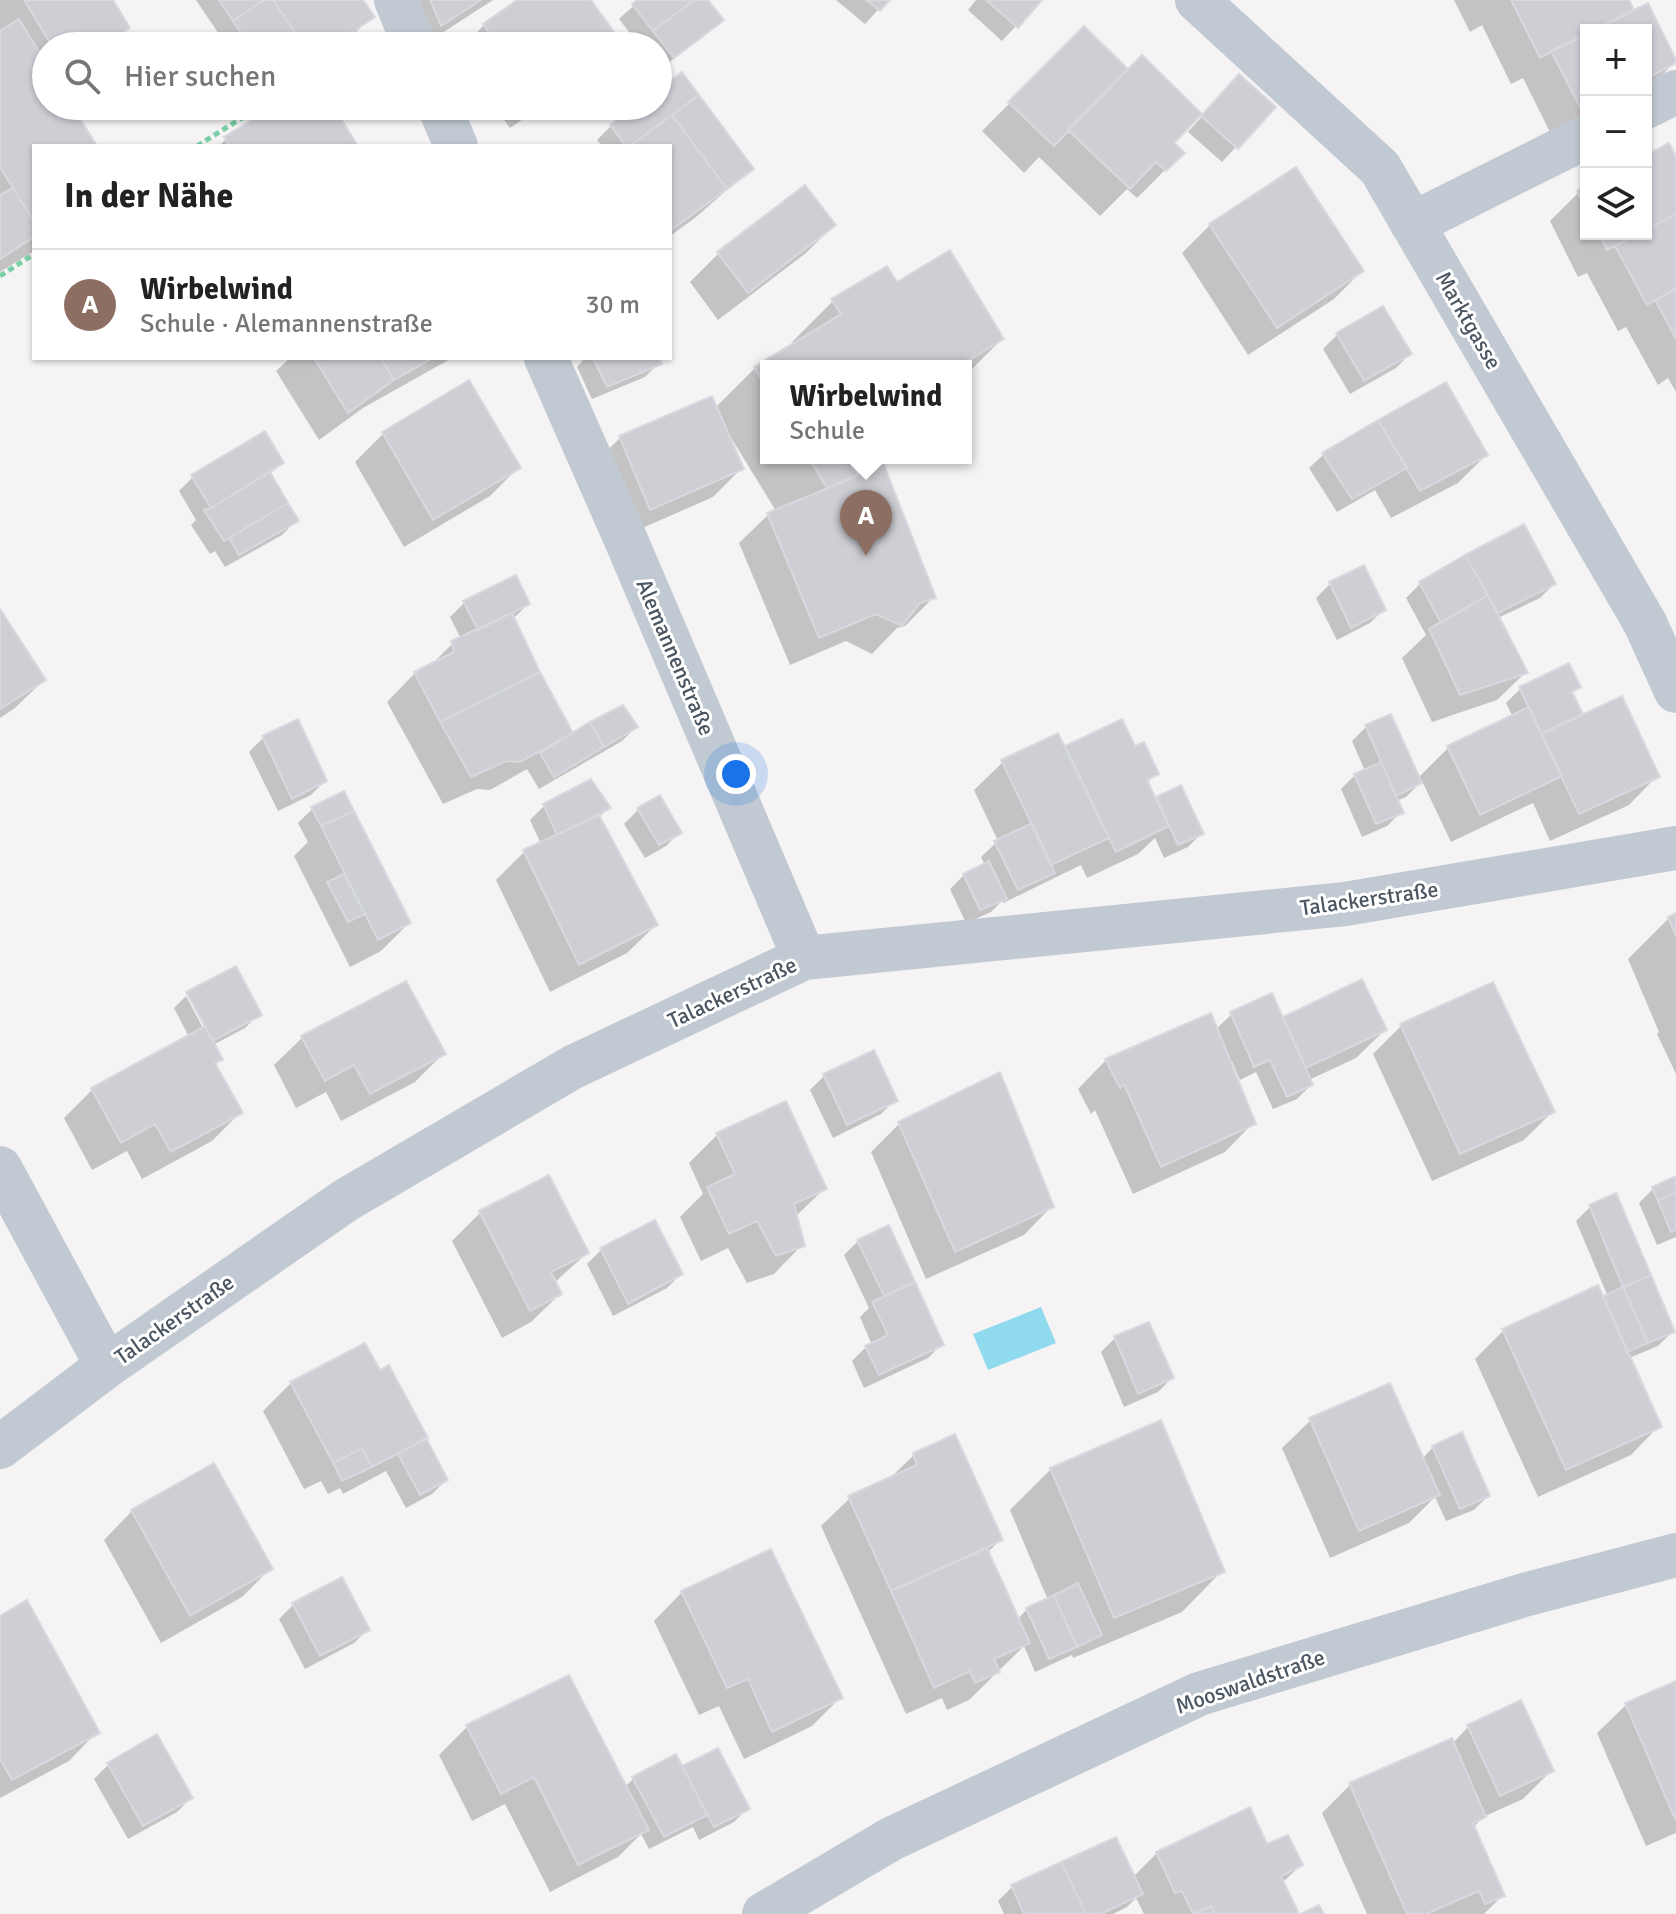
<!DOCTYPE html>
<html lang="de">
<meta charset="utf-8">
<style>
:root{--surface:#fff;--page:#f2f2f2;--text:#222;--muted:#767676;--line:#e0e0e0;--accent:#1a73e8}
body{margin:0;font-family:Signika,sans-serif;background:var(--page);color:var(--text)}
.controls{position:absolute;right:24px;top:24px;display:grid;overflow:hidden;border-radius:0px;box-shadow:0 2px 6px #0004}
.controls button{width:72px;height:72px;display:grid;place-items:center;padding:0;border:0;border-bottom:2px solid var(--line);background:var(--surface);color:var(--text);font:40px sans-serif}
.you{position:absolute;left:736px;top:774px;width:28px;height:28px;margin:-20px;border:6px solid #fff;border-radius:50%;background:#1a73e8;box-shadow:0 0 0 12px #1a73e833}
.badge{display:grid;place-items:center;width:52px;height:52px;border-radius:50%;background:var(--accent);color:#fff;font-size:26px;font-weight:700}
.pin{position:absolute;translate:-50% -66px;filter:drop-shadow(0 2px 4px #0008)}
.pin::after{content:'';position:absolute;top:42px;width:28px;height:24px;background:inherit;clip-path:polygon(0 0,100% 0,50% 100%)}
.popup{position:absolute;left:760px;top:360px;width:212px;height:104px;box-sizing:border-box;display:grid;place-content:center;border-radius:0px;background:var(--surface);filter:drop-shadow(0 2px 6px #0005);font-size:26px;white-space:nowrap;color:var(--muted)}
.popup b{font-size:30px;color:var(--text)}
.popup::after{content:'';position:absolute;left:50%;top:100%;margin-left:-16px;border:16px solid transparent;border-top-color:var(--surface)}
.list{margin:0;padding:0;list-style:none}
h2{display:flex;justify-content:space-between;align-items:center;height:104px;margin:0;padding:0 32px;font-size:34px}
h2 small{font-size:26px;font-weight:400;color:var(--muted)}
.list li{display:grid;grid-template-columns:52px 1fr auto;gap:24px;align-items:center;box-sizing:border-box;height:112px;padding:0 32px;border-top:2px solid var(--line)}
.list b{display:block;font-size:30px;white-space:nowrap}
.list p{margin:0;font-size:26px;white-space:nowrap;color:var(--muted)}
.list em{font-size:26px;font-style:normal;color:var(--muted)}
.icon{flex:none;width:44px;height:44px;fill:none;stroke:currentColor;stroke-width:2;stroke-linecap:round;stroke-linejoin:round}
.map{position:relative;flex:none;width:1676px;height:1914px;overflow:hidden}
.search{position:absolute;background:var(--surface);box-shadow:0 2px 6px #0004;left:32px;top:32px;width:640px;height:88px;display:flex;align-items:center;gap:20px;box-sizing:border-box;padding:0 28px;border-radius:44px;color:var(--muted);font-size:30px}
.panel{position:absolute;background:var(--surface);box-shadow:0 2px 6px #0004;left:32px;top:144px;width:640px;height:216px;border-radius:0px}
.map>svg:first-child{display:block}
.water{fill:#90daee}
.shadow{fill:#0003}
.building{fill:#cdcfd5;stroke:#d7d9de;stroke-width:2}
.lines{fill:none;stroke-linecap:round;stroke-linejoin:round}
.path{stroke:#7ad0a6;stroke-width:5;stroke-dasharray:6 4;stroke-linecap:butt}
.minor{stroke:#c1cad2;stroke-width:44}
.labels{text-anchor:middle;stroke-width:6;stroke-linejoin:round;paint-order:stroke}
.street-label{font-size:22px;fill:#4a5661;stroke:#fff}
</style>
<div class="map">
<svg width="1676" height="1914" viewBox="0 0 1676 1914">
<rect width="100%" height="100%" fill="#f5f3f3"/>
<path class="water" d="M1041 1307 1056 1343 988 1370 973 1334Z"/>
<path class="shadow" d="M0 0H111L128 28 109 46H46V106H70L94 146H34V251L0 272Z
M196 0H361L372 16 342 46H227Z
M390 0H493L422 46Z
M520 0H589L616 46H464L484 25Z
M640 0H706L721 20 707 33 659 70 658 46H640L619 19Z
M836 0H887L865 24Z
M976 0H1040L1002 41 968 10Z
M1454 0H1627L1634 13 1675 62 1646 91V30H1586V121L1553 138 1523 78 1511 84 1482 25 1470 32Z
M1084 29 1128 72 1171 143 1182 153 1137 198 1127 189 1100 216 1039 157 1024 173 982 131Z
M682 75 751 169 696 217 670 236V146H602L597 140 611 126 639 106H658V92Z
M1225 91 1273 107 1222 162 1188 132Z
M278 106H331L356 146H219L226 139Z
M494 106H542L510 128Z
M1646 157 1676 160V392L1668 378 1658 385 1626 327 1618 331 1587 273 1578 277 1550 221 1578 193 1586 188V234H1646Z
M805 188 834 225 806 253 718 320 690 282 718 254Z
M1210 225 1362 271 1334 299 1248 355 1182 253Z
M896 284 1002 339 966 375V366H766V458H845L933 598 905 626 897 628 872 654 846 641 790 665 739 543 768 515 776 511 730 436 728 437 742 468 713 497 622 537 591 466 620 438 711 399 715 408 755 368 794 345 792 342 833 301Z
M1337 335 1410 354 1396 368 1350 394 1323 349Z
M290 358H452L363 408 319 440 276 371Z
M585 358H657L659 363 645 377 592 399 577 367Z
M383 434 519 467 490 496 404 547 355 462Z
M1323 455H1486L1458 483 1391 518 1375 490 1337 512 1309 468Z
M281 463 269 475 296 521 282 535 225 567 215 551 210 554 191 525 196 520 179 491 193 477Z
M1466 557 1554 584 1540 598 1498 618 1526 672 1497 700 1432 722 1402 658 1426 635 1406 598 1420 584Z
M515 578 528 604 513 619 572 735 636 727 622 741 539 789 527 769 490 790 477 789 443 804 387 702 415 673 429 667 453 643 461 639 450 617 464 603Z
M1330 584 1384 609 1370 623 1337 640 1316 598Z
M0 611 44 680 15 708 0 718Z
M1568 666 1578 687 1571 694 1580 713 1574 720 1657 776 1629 805 1550 841 1533 803 1451 842 1422 781 1406 797 1396 801 1401 812 1387 826 1362 837 1341 789 1355 775 1365 771 1352 741 1366 727 1418 778 1448 748 1513 717 1506 703 1520 689Z
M1121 722 1134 749 1157 773 1147 783 1155 801 1157 799 1202 833 1188 847 1164 858 1155 838 1138 854 1087 878 1081 865 1003 903 1002 901 991 912 966 923 950 889 964 875 985 865 981 857 998 841 974 790 1003 762 1065 749Z
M263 738 325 781 311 795 278 811 249 752Z
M659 797 680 832 666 846 645 858 624 824 638 810Z
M544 806 608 808 598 818 656 925 627 953 550 992 496 880 524 852 541 844 530 820Z
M312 809 409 923 381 951 350 967 294 856 308 842 298 823Z
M1676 915V1074L1657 1034 1659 1032 1628 959 1669 918Z
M186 996 203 1028 259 1014 245 1028 213 1045 221 1059 214 1066 240 1113 212 1141 142 1179 127 1151 92 1170 64 1118 92 1090 189 1037 174 1008Z
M1232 1014 1385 1030 1356 1058 1309 1080 1311 1085 1297 1099 1273 1109 1256 1072 1240 1080 1232 1061 1229 1063 1253 1123 1225 1152 1133 1194 1095 1110 1091 1114 1078 1089 1106 1060 1215 1030Z
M1401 1026 1552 1112 1524 1140 1432 1181 1373 1054Z
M303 1037 443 1054 415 1082 341 1121 326 1092 296 1108 274 1065Z
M824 1076 895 1100 881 1114 833 1138 810 1090Z
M900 1123 1052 1206 1024 1235 926 1279 871 1152Z
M717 1135 824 1189 795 1217 802 1245 774 1274 747 1283 728 1248 701 1261 680 1217 703 1194 689 1163Z
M1676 1179V1237L1657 1245 1639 1203 1653 1189Z
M1590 1207 1672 1332 1658 1346 1629 1358 1659 1426 1631 1455 1538 1497 1475 1359 1503 1331 1602 1300 1608 1297 1576 1221Z
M480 1213 587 1253 554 1283 560 1294 531 1322 502 1338 452 1241Z
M654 1222 681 1274 667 1288 613 1316 587 1264 601 1250Z
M888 1228 942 1344 928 1358 864 1388 852 1361 866 1347 872 1345 860 1317 869 1308 844 1255 858 1241Z
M1115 1338 1172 1378 1158 1392 1124 1407 1101 1352Z
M364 1345 446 1480 432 1494 406 1508 386 1471 343 1494 340 1488 328 1494 321 1481 304 1489 263 1411 291 1383Z
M1311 1420 1422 1459 1433 1447 1488 1496 1474 1510 1446 1521 1435 1497 1409 1523 1330 1558 1282 1448Z
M914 1455 1000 1540 987 1553 1017 1620 1027 1609 1048 1600 1010 1510 1051 1469 1222 1571 1182 1612 1073 1658 1072 1655 1035 1672 1024 1646 969 1700 947 1710 942 1698 906 1714 821 1526 850 1498 888 1480Z
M132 1511 271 1568 242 1597 161 1643 104 1540Z
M682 1592 840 1698 812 1726 744 1759 719 1706 699 1715 654 1621Z
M293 1605 368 1629 354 1643 305 1669 279 1619Z
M0 1619 97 1732 69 1761 0 1798Z
M1676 1683V1833L1646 1846 1597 1733 1626 1705Z
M467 1727 625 1787 633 1779 681 1769 748 1808 734 1822 699 1840 693 1827 649 1849 641 1834 618 1857 550 1892 505 1804 472 1821 439 1755Z
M1468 1727 1552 1770 1523 1799 1483 1817 1473 1828 1503 1895 1484 1914H1367L1322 1813 1350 1785 1452 1744Z
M156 1737 191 1798 177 1812 128 1839 94 1779 108 1765Z
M1115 1840 1133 1877 1157 1853 1266 1847 1301 1865 1282 1883 1297 1914H1144L1136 1898 1127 1907 1113 1914H1004L998 1901 1012 1887Z"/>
<path class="building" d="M24 0H113L130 28 100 46H52Z
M219 0H264L233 21Z
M264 0H273L304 46H250L233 21Z
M273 0H363L375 17 331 46H304Z
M430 0H481L441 26Z
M517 0H591L622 43 618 46H499L483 24Z
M637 0H694L653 31 632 4Z
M694 0H708L724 20 674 58 653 31Z
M866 0H890L880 11Z
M986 0H1042L1018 28Z
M1511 0H1629L1634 10 1594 30H1586V34L1540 58Z
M1648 3 1676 60V63L1646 79V30H1594Z
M19 19 46 63V106H72L97 146H34V222L0 167V31Z
M1084 26 1128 69 1054 146 1008 102Z
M1586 34V109L1582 111 1551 51Z
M1142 55 1202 114 1174 143 1185 153 1166 171 1156 162 1130 189 1068 130Z
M682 72 699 95 630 146H626L610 125 636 106H658V90Z
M1239 74 1276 107 1238 149 1201 116Z
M699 95 754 169 727 189 672 115Z
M275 106H333L358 146H230L224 137Z
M672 115 727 189 670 231V146H630Z
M1669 143 1676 156V214L1646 230V155Z
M1296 167 1364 271 1277 328 1209 224Z
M805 185 836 225 748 293 717 252Z
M1586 186V209L1577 191Z
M13 188 34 222V237L0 259V195Z
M1676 214V289L1647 305 1615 246 1638 234H1646V230Z
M1599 234H1638L1607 250Z
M950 250 1004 339 959 366H766V387L754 367 841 314 831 299 887 266 897 282Z
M1676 289V339L1655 300Z
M1383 306 1412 354 1364 381 1336 333Z
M314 358H381L394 380 348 413Z
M381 358H433L394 380Z
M593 358H659L662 364 607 387Z
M469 380 521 468 433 520 382 432Z
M1446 382 1488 455 1420 491 1378 420Z
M712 396 744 469 650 510 619 436Z
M1378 420 1407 468 1352 499 1322 453Z
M265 431 284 463 211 508 191 475Z
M809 458H847L858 475 827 488Z
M884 465 936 598 920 603 902 626 876 614 819 638 767 513Z
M270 472 288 503 224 541 204 510 211 508Z
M288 503 299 521 239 555 229 538Z
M1524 524 1556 584 1498 613 1465 555Z
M1465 555 1488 595 1441 623 1419 582Z
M1364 565 1386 610 1351 628 1329 582Z
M516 575 530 604 478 630 463 601Z
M1488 595 1528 673 1460 695 1429 629Z
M0 609 46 680 0 709Z
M512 613 540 672 440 722 414 672 454 652 451 641Z
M1569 663 1581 687 1572 692 1583 714 1541 734 1519 687Z
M540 672 573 733 520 762 507 761 471 777 440 722Z
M1622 696 1660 777 1579 814 1541 734Z
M623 705 638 727 604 747 590 722Z
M1529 707 1562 776 1480 815 1447 746Z
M1391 714 1422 783 1396 796 1365 725Z
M298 719 327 781 292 799 262 736Z
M1122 719 1135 746 1144 742 1159 774 1147 780 1169 826 1116 852 1065 746Z
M590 722 604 747 554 777 540 753Z
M1058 733 1109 838 1051 865 1001 760Z
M1381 762 1404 813 1376 824 1354 774Z
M591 779 611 808 557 835 543 804Z
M1181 785 1204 834 1178 845 1156 797Z
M344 791 354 811 321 826 311 807Z
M660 795 682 833 659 845 637 808Z
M354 811 411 923 378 940 321 826Z
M599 815 658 925 579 965 523 850Z
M1032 823 1055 873 1018 890 994 841Z
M989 861 1007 899 980 910 963 874Z
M344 874 365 914 348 922 327 882Z
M1676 913V936L1668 917Z
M236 966 262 1015 213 1041 186 992Z
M1362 979 1387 1030 1306 1068 1283 1017Z
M406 981 446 1054 370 1094 354 1065 325 1081 301 1036Z
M1493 982 1555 1112 1460 1154 1400 1024Z
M1272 993 1313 1085 1287 1097 1270 1060 1254 1067 1230 1012Z
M1211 1013 1256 1124 1161 1167 1124 1084 1120 1088 1105 1059Z
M205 1026 223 1060 215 1063 243 1113 171 1152 155 1124 121 1143 91 1088Z
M874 1050 898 1101 847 1125 823 1074Z
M1000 1072 1054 1207 955 1252 898 1122Z
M786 1101 827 1189 794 1204 805 1246 776 1256 757 1221 729 1234 707 1187 735 1174 716 1133Z
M549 1175 589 1253 551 1272 562 1294 530 1311 479 1211Z
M1676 1176V1193L1658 1201 1652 1187Z
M1616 1193 1651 1275 1623 1287 1589 1205Z
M1676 1193V1230L1671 1232 1658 1201Z
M655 1220 683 1274 628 1304 600 1248Z
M889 1225 915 1282 884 1296 857 1240Z
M1651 1275 1675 1332 1648 1343 1623 1287Z
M915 1282 944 1345 879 1375 865 1346 888 1335 872 1302Z
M1598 1285 1662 1427 1566 1470 1502 1329Z
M1623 1287 1648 1343 1627 1352 1603 1296Z
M1149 1322 1174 1378 1138 1394 1114 1336Z
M365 1343 380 1370 389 1365 428 1438 372 1467 362 1448 333 1463 290 1382Z
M1390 1383 1440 1495 1359 1531 1309 1418Z
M1161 1420 1225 1572 1114 1618 1050 1468Z
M1462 1432 1490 1496 1460 1509 1432 1446Z
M955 1434 1003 1540 891 1591 848 1496 917 1465 913 1453Z
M426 1438 448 1480 420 1495 398 1454Z
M362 1448 372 1467 342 1481 333 1463Z
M214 1463 273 1569 190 1616 131 1510Z
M987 1548 1030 1643 994 1659 1000 1672 975 1683 970 1671 934 1688 891 1591Z
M771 1549 843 1698 772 1732 748 1679 727 1688 681 1591Z
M342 1577 370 1630 320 1656 292 1603Z
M1078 1583 1102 1635 1077 1647 1054 1595Z
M1054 1595 1077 1647 1049 1659 1026 1608Z
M27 1600 100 1733 12 1780 0 1759V1616Z
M569 1675 649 1830 578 1865 534 1777 501 1794 466 1725Z
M1676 1681V1818L1675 1819 1625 1703Z
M1521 1700 1554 1771 1500 1796 1467 1725Z
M157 1734 193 1798 143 1826 107 1763Z
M1452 1738 1486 1817 1473 1823 1505 1896 1485 1904 1479 1891 1426 1914H1407L1349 1783Z
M718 1748 750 1809 714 1827 682 1766Z
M676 1754 707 1815 664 1837 632 1777Z
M1250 1807 1267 1844 1288 1835 1303 1865 1281 1876 1299 1914H1215L1211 1906 1193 1914 1182 1891 1175 1893 1156 1852Z
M1116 1837 1143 1894 1101 1914H1086L1061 1862Z
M1061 1862 1086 1914H1024L1011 1885Z
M1319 1905 1324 1914H1301Z
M1211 1906 1215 1914H1195Z"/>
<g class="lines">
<path class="path" d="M197 146 261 106
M0 276 34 254"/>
<path class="minor" d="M396 0 415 46
M1197 0 1380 168 1645 623 1676 691
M439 106 456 146
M1646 107 1676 92
M1412 224 1586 137
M546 358 626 540 804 958
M0 1168 107 1366
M0 1447 107 1366 346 1200 573 1067 804 958 1345 904 1676 848
M764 1914 891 1839 1199 1694 1524 1595 1676 1555"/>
</g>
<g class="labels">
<g class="street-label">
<text transform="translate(1469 320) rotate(60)" y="8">Marktgasse</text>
<text transform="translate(676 657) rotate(67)" y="8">Alemannenstraße</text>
<text transform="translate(1369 898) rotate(-8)" y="8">Talackerstraße</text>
<text transform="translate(732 992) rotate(-25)" y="8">Talackerstraße</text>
<text transform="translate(174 1319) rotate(-35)" y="8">Talackerstraße</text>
<text transform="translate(1250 1681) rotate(-19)" y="8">Mooswaldstraße</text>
</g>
</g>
</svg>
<div class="controls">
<button>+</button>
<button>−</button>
<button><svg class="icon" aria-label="layers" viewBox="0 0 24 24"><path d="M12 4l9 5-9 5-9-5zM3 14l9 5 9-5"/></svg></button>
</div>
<div class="you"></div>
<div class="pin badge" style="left:866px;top:556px;background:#8d6e63">A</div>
<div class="popup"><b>Wirbelwind</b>Schule</div>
<div class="search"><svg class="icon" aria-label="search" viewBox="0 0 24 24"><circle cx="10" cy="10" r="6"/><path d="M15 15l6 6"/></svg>Hier suchen</div>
<section class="panel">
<h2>In der Nähe<small></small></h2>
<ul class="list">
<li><span class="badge" style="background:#8d6e63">A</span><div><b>Wirbelwind</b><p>Schule · Alemannenstraße</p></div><em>30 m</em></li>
</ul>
</section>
</div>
